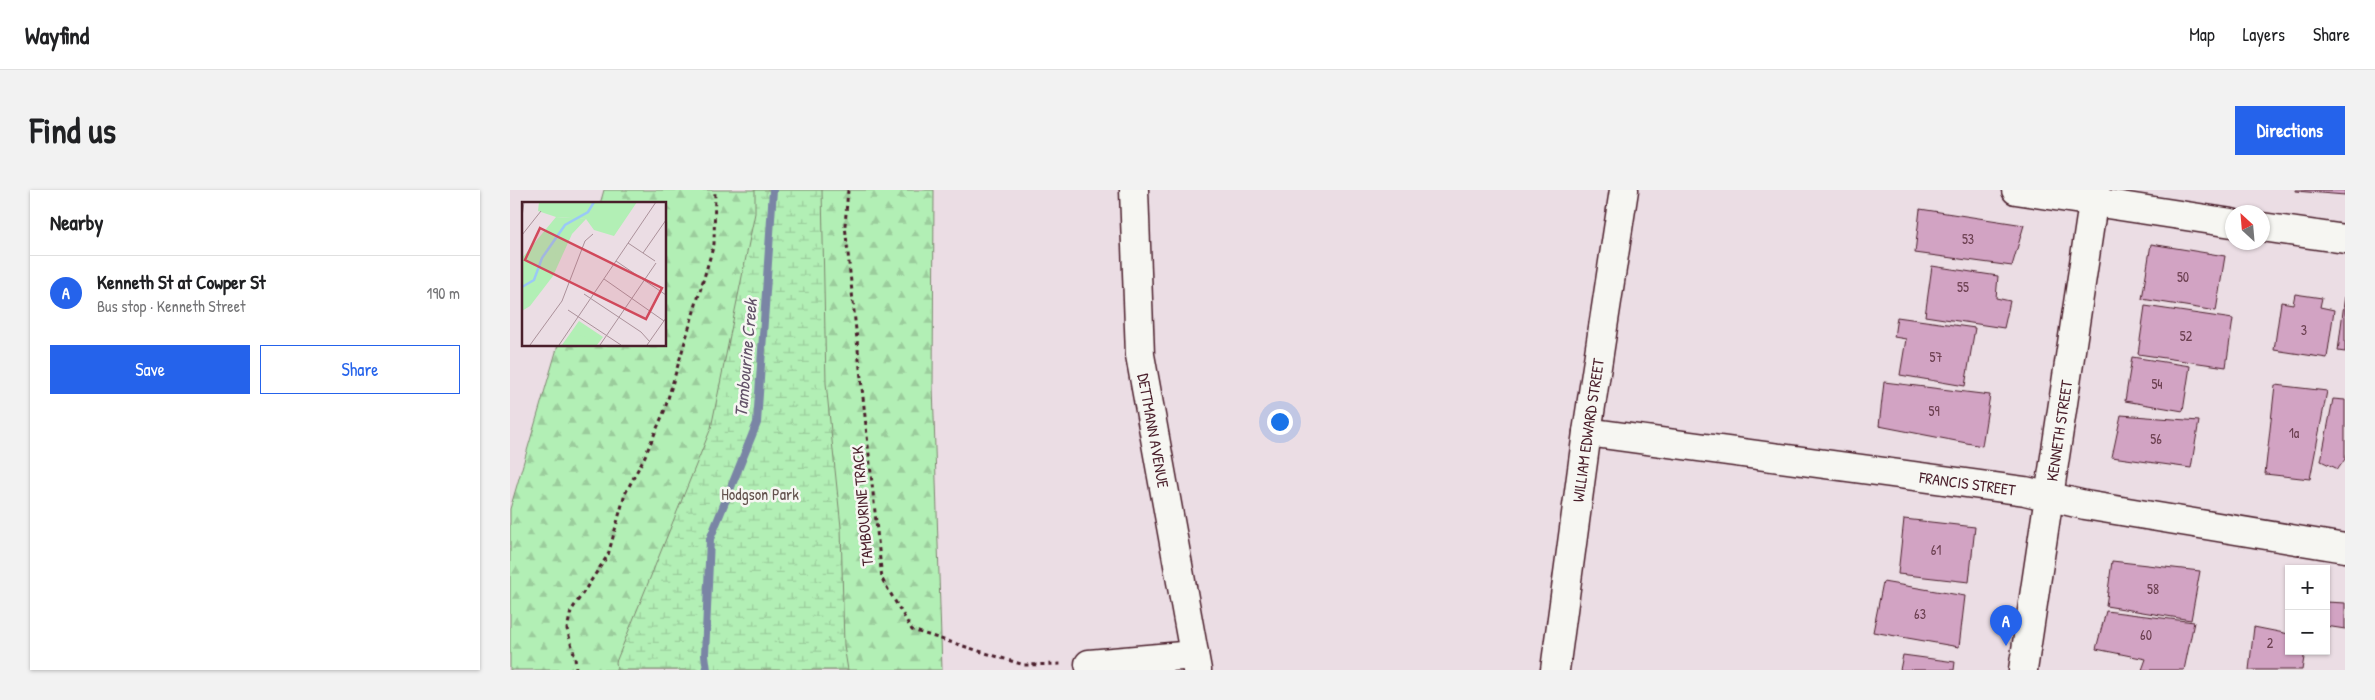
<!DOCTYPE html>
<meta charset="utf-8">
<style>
:root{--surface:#fff;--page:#f2f2f2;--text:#202124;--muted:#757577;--line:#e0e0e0;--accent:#2563eb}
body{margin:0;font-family:"Patrick Hand",sans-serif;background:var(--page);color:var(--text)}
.controls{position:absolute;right:15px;bottom:15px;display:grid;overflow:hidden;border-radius:0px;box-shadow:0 1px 4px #0004}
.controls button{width:45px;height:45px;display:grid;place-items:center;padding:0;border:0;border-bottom:1px solid var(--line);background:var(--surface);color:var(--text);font:25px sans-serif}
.compass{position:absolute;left:1715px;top:15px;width:45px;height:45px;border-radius:50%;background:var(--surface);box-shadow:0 1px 4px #0004;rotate:334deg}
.you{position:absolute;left:769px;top:231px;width:18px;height:18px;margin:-12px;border:4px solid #fff;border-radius:50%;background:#1a73e8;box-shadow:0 0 0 8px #1a73e833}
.badge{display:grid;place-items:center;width:32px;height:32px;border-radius:50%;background:var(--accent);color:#fff;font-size:16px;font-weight:700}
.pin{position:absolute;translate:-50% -41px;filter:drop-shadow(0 1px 2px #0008)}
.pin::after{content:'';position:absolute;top:26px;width:18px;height:15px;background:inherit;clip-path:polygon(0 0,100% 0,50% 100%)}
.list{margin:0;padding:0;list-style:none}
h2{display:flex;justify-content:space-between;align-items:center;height:65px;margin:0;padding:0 20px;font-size:21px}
h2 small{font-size:16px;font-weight:400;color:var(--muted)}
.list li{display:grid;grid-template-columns:32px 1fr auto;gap:15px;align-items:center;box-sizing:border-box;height:75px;padding:0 20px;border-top:1px solid var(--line)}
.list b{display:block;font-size:19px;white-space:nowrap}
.list p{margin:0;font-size:16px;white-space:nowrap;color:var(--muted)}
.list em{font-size:16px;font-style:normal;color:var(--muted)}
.actions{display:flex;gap:10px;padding:15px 20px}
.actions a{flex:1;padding:11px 0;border:1px solid var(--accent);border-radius:0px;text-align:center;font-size:18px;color:var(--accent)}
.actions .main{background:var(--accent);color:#fff}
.map{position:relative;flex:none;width:1835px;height:480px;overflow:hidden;border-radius:0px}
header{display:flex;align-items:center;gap:30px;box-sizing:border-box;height:70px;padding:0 25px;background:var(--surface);border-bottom:1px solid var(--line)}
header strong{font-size:24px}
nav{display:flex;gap:28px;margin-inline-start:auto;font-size:18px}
.intro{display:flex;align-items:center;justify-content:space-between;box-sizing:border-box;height:120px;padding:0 30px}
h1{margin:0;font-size:35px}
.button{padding:12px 22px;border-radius:0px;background:var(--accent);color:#fff;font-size:18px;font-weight:700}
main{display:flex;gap:30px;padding:0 30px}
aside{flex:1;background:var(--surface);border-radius:0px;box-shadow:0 1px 4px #0004}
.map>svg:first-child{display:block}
.forest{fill:url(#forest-firs);stroke:#7e8770}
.wetland{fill:url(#wetland-marsh);stroke:#7e8770}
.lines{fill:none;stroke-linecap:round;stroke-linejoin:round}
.stream{stroke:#7a85a5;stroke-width:8}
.building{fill:#d2a3c3;stroke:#4a1f2b}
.minor-casing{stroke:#4a1f2b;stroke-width:31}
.path{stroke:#4a1f2b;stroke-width:3;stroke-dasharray:4 4;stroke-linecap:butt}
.minor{stroke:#f6f6f2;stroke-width:28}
.labels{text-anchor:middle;stroke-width:5;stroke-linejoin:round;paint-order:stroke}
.number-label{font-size:14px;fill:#6c4051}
.street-label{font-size:16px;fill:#4a1f2b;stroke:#f6f6f2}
.park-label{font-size:16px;fill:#64534e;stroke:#f6f6f2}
.water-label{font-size:18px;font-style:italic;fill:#625268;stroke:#f6f6f2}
.inset-river{fill:none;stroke:#9ac9f6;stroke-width:2.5}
.inset-road{fill:none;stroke:#ab919a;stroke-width:1}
.view{fill:#d1495b;fill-opacity:0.15;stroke:#d1495b;stroke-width:2.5}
.inset-edge{fill:none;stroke:#4a1f2b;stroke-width:2.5}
</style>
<header>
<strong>Wayfind</strong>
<nav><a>Map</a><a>Layers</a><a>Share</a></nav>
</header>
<div class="intro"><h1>Find us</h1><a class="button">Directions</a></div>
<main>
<aside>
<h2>Nearby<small></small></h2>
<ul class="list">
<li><span class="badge">A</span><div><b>Kenneth St at Cowper St</b><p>Bus stop · Kenneth Street</p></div><em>190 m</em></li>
</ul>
<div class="actions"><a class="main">Save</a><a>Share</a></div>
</aside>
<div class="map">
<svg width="1835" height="480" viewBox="0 0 1835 480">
<defs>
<pattern id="forest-firs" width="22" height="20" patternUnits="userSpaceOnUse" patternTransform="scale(1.25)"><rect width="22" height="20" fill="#b2efb5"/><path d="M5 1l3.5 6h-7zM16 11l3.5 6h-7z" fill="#9bcc9c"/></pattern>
<pattern id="wetland-marsh" width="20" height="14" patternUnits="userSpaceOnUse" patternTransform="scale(1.25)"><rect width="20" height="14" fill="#b2efb5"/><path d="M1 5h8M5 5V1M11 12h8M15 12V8" fill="none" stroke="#9bcc9c"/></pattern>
</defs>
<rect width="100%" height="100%" fill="#ebdde4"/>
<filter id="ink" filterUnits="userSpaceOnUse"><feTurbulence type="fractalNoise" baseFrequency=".02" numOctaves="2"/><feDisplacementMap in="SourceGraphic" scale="10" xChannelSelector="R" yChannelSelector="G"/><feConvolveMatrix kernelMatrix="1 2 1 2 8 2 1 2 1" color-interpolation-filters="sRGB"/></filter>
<g filter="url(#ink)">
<path class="forest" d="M94 0H424L423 195 432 480H0V319L48 155H155V14H90Z"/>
<path class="wetland" d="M245 0H312L316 193 331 337 334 456 338 480H107L106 472 201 238 245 23Z"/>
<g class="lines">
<path class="stream" d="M197 480 195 465 200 349 247 233 263 0"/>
</g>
<path class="building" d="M1785 0H1835V5L1785 1Z
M1410 19 1514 35 1502 76 1405 63Z
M1641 54 1715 66 1706 121 1632 109Z
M1422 76 1488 86 1486 108 1500 111 1494 138 1415 126Z
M1785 104 1812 108 1810 117 1824 120 1817 168 1764 160 1771 112 1783 114Z
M1835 105V162L1828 161Z
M1635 116 1723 129 1716 177 1628 164Z
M1387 127 1465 138 1455 196 1390 185 1396 149 1384 147Z
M1622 167 1680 176 1673 221 1615 211Z
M1374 192 1480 205 1472 256 1369 236Z
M1765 195 1817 201 1800 289 1755 284Z
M1823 209 1835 210V269L1828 279 1811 271Z
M1611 225 1689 231 1681 278 1602 267Z
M1394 329 1465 337 1459 392 1388 384Z
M1602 371 1690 381 1681 430 1596 416Z
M1373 392 1455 406 1449 457 1363 442Z
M1816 412 1835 413V439L1816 436Z
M1596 421 1684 432 1674 480H1632L1636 469 1586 459Z
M1744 437 1779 444V461H1795L1792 480H1739Z
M1393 465 1445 472 1444 480H1390Z"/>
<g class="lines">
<defs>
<g id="minor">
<path id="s1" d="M624 0 630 165 687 480"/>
<path d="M1506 0 1722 33"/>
<path d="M1752 37 1835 49"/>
<path id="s2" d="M1077 242 1515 301 1575 315 1835 358"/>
<path d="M579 474 684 465"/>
<path id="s3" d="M1045 480 1077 242 1114 0"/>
<path id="s4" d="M1513 480 1585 0"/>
</g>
</defs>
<use href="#minor" class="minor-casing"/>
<path class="path" d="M338 0 335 35 372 389 402 440 514 475 553 474
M66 480 65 467 57 439 61 421 98 365 115 304 135 266 154 222 204 54 205 0"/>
<use href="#minor" class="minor"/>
</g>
</g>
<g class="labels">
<g class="number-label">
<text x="1458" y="54">53</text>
<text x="1673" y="92">50</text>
<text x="1453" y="102">55</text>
<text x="1794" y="145">3</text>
<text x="1676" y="151">52</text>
<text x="1426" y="172">57</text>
<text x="1647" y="199">54</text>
<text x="1424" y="226">59</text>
<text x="1784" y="248">1a</text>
<text x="1646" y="254">56</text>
<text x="1426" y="365">61</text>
<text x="1643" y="404">58</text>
<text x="1410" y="429">63</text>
<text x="1636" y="450">60</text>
<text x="1760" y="458">2</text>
</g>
<g class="street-label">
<text dy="6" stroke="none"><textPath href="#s3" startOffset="242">WILLIAM EDWARD STREET</textPath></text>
<text dy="6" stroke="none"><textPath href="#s4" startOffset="242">KENNETH STREET</textPath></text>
<text dy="6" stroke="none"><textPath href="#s1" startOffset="242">DETTMANN AVENUE</textPath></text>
<text dy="6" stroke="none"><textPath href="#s2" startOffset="384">FRANCIS STREET</textPath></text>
<text transform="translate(352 316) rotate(-95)" y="6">TAMBOURINE TRACK</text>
</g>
<g class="park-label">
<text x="250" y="310">Hodgson Park</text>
</g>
<g class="water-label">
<text transform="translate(236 168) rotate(-85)" y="6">Tambourine Creek</text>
</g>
</g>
<g transform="translate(12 12)">
<rect width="144" height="144" fill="#ebdde4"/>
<path d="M17 0H115L92 34 72 28 64 17 34 15 16 9ZM57 119 81 135 75 143H40Z" fill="#b2efb5"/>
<path d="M34 15 64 17 50 32 31 74 8 104 0 109V56Z" fill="#b2efb5"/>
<path d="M59 11 61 15 46 24 40 34 23 79 14 85 0 83V77L7 71 10 61 24 49 41 21Z" fill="#b2efb5"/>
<path d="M56 133 64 135 69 143H41Z" fill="#b2efb5"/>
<path class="inset-river" d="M0 85 12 78 20 56 43 23 66 10 72 0"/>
<path class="inset-road" d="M0 15 2 0M0 33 19 9M106 41 133 59M121 51 144 18M94 59 144 93M82 77 142 119M62 92 119 130 128 140M46 108 99 143M8 143 40 99 63 39 71 32M37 143 134 0M78 143 134 61M125 143 144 116"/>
<path class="view" d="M18 26 140 86 124 117 3 58Z"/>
<rect width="144" height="144" class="inset-edge"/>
</g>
</svg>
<div class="controls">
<button>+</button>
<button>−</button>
</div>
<svg class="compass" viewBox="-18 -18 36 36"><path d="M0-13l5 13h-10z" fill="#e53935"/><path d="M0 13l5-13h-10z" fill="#757577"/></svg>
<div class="you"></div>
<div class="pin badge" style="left:1496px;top:456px">A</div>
</div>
</main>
